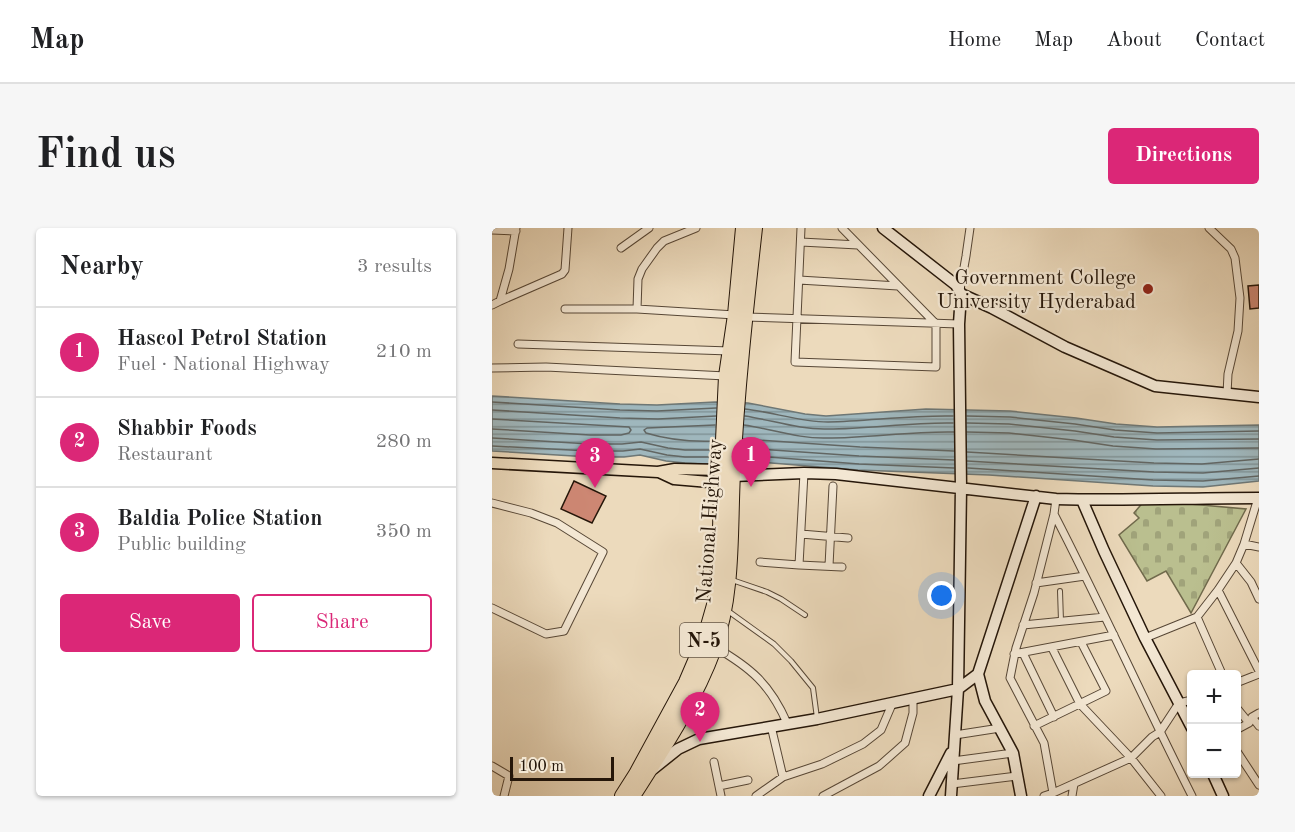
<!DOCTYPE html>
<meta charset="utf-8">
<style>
:root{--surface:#fff;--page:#f6f6f6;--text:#202124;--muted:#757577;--line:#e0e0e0;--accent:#db2777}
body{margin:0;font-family:"Old Standard TT",serif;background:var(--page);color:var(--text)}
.controls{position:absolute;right:18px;bottom:18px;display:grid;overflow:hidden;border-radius:6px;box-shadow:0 2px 4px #0004}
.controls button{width:54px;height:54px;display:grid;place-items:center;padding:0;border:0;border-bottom:2px solid var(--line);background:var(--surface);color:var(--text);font:30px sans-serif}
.scale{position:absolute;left:18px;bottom:15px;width:104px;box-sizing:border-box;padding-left:6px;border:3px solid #251609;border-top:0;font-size:16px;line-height:21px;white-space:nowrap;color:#251609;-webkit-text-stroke:4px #f3e7d3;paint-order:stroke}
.you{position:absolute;left:450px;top:368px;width:21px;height:21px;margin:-15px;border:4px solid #fff;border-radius:50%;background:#1a73e8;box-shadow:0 0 0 9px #1a73e833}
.badge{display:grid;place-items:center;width:39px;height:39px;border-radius:50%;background:var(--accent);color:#fff;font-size:20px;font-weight:700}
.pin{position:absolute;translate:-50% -50px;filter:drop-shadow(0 2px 3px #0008)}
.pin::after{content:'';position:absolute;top:32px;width:21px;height:18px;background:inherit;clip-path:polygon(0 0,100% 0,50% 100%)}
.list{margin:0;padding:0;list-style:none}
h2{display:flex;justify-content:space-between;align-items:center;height:78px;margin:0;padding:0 24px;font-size:26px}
h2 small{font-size:20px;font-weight:400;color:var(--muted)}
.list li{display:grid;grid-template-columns:39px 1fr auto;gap:18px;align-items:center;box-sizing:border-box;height:90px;padding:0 24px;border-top:2px solid var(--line)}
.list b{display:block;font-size:22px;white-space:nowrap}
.list p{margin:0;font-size:20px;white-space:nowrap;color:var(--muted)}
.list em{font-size:20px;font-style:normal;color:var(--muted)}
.actions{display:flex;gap:12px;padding:18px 24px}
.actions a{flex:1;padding:14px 0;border:2px solid var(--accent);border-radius:6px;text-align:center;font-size:21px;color:var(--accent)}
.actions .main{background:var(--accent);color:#fff}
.map{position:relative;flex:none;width:767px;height:568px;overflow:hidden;border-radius:6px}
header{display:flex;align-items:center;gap:36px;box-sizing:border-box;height:84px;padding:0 30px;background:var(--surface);border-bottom:2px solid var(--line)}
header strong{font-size:28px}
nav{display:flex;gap:33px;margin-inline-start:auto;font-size:21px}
.intro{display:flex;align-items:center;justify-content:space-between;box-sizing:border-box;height:144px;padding:0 36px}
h1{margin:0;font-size:42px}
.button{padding:15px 27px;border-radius:6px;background:var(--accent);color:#fff;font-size:21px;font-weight:700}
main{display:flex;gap:36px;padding:0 36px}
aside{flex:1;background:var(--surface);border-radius:6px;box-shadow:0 2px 4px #0004}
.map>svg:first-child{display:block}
.cemetery{fill:url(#cemetery-stones);stroke:#706a4c;stroke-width:1.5}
.water{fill:url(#water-rules);stroke:#6e7775;stroke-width:1.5}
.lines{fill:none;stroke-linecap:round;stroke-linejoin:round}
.shore{stroke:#626663;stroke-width:1.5}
.building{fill:#cd8773;stroke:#251609;stroke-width:1.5}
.lane-casing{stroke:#574736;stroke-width:6}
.street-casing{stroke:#574736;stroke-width:9}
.secondary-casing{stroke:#251609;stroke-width:13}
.primary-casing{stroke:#251609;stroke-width:13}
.highway-casing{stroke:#251609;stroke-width:16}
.lane{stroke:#f3e7d3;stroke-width:4}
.street{stroke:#f3e7d3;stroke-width:7}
.secondary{stroke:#f3e7d3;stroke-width:10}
.primary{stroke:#ecdabc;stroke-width:10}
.highway{stroke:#ecdabc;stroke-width:14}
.poi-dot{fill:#8f2418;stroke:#f3e7d3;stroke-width:2}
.labels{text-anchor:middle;stroke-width:4.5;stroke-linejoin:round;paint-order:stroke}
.shield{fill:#f3e7d3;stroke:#635546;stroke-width:1.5}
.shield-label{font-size:20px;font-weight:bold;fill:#251609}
.poi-label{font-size:21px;fill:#251609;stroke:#f3e7d3;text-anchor:end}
.street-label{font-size:21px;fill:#251609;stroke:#f3e7d3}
</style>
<header>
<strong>Map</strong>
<nav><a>Home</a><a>Map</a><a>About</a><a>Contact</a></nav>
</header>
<div class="intro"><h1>Find us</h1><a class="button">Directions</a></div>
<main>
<aside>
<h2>Nearby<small>3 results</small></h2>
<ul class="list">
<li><span class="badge">1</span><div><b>Hascol Petrol Station</b><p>Fuel · National Highway</p></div><em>210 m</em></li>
<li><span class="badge">2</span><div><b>Shabbir Foods</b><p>Restaurant</p></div><em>280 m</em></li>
<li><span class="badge">3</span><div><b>Baldia Police Station</b><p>Public building</p></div><em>350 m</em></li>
</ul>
<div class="actions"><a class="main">Save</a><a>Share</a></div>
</aside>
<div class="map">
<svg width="767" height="568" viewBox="0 0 767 568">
<defs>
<pattern id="cemetery-stones" width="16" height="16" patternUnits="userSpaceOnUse" patternTransform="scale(1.5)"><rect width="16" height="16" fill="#babf8f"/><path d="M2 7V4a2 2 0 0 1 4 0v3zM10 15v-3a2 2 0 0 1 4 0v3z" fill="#a0a37a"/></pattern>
<pattern id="water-rules" width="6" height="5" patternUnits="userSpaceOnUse" patternTransform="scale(1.5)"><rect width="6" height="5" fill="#9fb7bd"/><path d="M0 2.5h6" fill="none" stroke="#819498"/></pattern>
</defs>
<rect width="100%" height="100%" fill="#ecdabc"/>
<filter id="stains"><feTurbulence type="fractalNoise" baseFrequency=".00333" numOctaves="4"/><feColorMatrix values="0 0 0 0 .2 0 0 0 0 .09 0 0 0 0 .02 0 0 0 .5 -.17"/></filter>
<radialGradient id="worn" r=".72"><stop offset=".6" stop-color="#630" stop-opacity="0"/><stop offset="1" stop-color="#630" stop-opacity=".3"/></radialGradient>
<path class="cemetery" d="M653 272 754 281 699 385 674 343 655 353 627 307 647 290 642 285Z"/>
<path class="water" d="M0 168 128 176 165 177 223 174 256 175 313 186 334 188 434 181 518 183 584 190 624 196 665 199 767 197V253L711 259 661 258 497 247 366 242 253 233 216 236 193 235 174 233 148 227 132 229H98L0 223Z"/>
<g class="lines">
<path class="shore" d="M0 174 128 182 165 183 224 180
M253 181C281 184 308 194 336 194 378 193 419 187 461 188
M0 182 128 190 166 191 224 188
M253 188C280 192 308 202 336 201 378 201 419 194 461 195
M475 188 518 189 583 196 623 202 665 205 767 203
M0 191 137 199 139 202 137 205 129 207H98L0 201
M475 195 517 196 583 203 622 209 665 212 767 211
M252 197C280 201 307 211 335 210 378 210 419 203 462 204
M475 204 517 205 581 212 621 218 664 221 767 220
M0 210 98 216H130L149 214 176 220 193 222H222
M251 211 368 219 462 223
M223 213C199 214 177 212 154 205L152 202 155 200 223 197
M0 218 98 223H131L148 221 175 227 193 229H222
M251 220 367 228 462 232
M475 224 662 235 710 236 767 231
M250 227 367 236 462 240
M475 233 662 244 711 245 767 240
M476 240 661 252 711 253 767 248"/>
</g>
<path class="building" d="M767 57V80L758 81 756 58Z
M82 253 114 268 100 295 69 281Z"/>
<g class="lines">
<defs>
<path id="lane" d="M240 352 275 364 289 371 313 387
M568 363 569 393
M236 383 282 416 299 433 321 460 325 490"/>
<path id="street" d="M309 0 303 134 444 139V96L350 0
M717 0 739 21 743 30 748 70 746 103 736 146 735 166
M0 2 24 3
M309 14 366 17
M129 20 157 0
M307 52 406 58
M468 62 474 28 478 0
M8 73 70 46 73 42 76 0
M0 77 8 73 17 41 24 0
M73 81H145L243 87
M145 81 146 51 150 41 165 20 172 13 204 0
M253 89 467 96
M26 116 238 123
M0 140 54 139 234 148
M0 275 39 285 65 295 111 324 72 403 54 406 0 380
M562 286C610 379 653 475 700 568
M309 306 356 310
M752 316 767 319
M268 334 307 337 350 339
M744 335 759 354 767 371
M307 337 312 245
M337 338 341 258
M544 355 593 348
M726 362 767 443
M705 389 730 446
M531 397 613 389
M653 410 705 389 726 362 744 335 752 316 766 270
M223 419C259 440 278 456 295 495
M560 420 588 476 639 530 669 568
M531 425 562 489
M522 426 622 407
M744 455 767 446
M744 479 757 495
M760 489 767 498
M279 498 291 549
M542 498 614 463 589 414
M744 502 757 495 760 489 767 485
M463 507 508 500
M744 522 767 557
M461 533 521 525
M222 534 229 568
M0 538 17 548 12 568
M460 556 525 548
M227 558 256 552
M561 565 552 515 518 450 524 420 542 365 562 286 564 271
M264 568 291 549 330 536 371 516 389 502 401 474
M331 568 387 538 413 515 421 485V470
M552 568 561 565 639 530 660 509 668 504 687 475 700 472
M580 568 582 556"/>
<path id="secondary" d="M391 0 464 57 469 66 467 96 469 260 466 461 459 568
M469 66 500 80 573 119 663 158 767 169
M241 248 312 245 344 246 564 271C632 273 699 270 767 270
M590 272 612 323 653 410 700 500
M161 541 186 521 207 511 325 491 466 461 486 446
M721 546 731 568
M437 568 459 525
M529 568 521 525 493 473 486 446 544 268"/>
<path id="primary" d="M0 235 166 244 183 241 230 242
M167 244 182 251 229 255"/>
<path id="highway" d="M130 568 144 546 194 454 212 412 222 377 227 351 229 255 234 148 243 87 251 0
M141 568C171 521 203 473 222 421 242 365 238 303 241 245 245 163 254 81 263 0"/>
</defs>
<use href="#lane" class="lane-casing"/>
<use href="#street" class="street-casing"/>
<use href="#secondary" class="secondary-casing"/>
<use href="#primary" class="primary-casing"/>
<use href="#highway" class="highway-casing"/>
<use href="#lane" class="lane"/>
<use href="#street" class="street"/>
<use href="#secondary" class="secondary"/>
<use href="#primary" class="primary"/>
<use href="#highway" class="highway"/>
</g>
<circle class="poi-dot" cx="656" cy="61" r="6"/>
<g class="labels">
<rect class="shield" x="188" y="395" width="48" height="34" rx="4.5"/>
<g class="shield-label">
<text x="212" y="419">N-5</text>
</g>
<g class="poi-label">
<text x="644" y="56">Government College<tspan x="644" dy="24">University Hyderabad</tspan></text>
</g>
<g class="street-label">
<text transform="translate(217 293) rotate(-86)" y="7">National Highway</text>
</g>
</g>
<rect width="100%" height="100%" filter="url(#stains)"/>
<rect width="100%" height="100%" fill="url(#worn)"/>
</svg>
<div class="controls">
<button>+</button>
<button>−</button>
</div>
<div class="scale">100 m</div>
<div class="you"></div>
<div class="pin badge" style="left:259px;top:259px">1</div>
<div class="pin badge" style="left:208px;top:514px">2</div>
<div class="pin badge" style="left:103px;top:260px">3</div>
</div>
</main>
